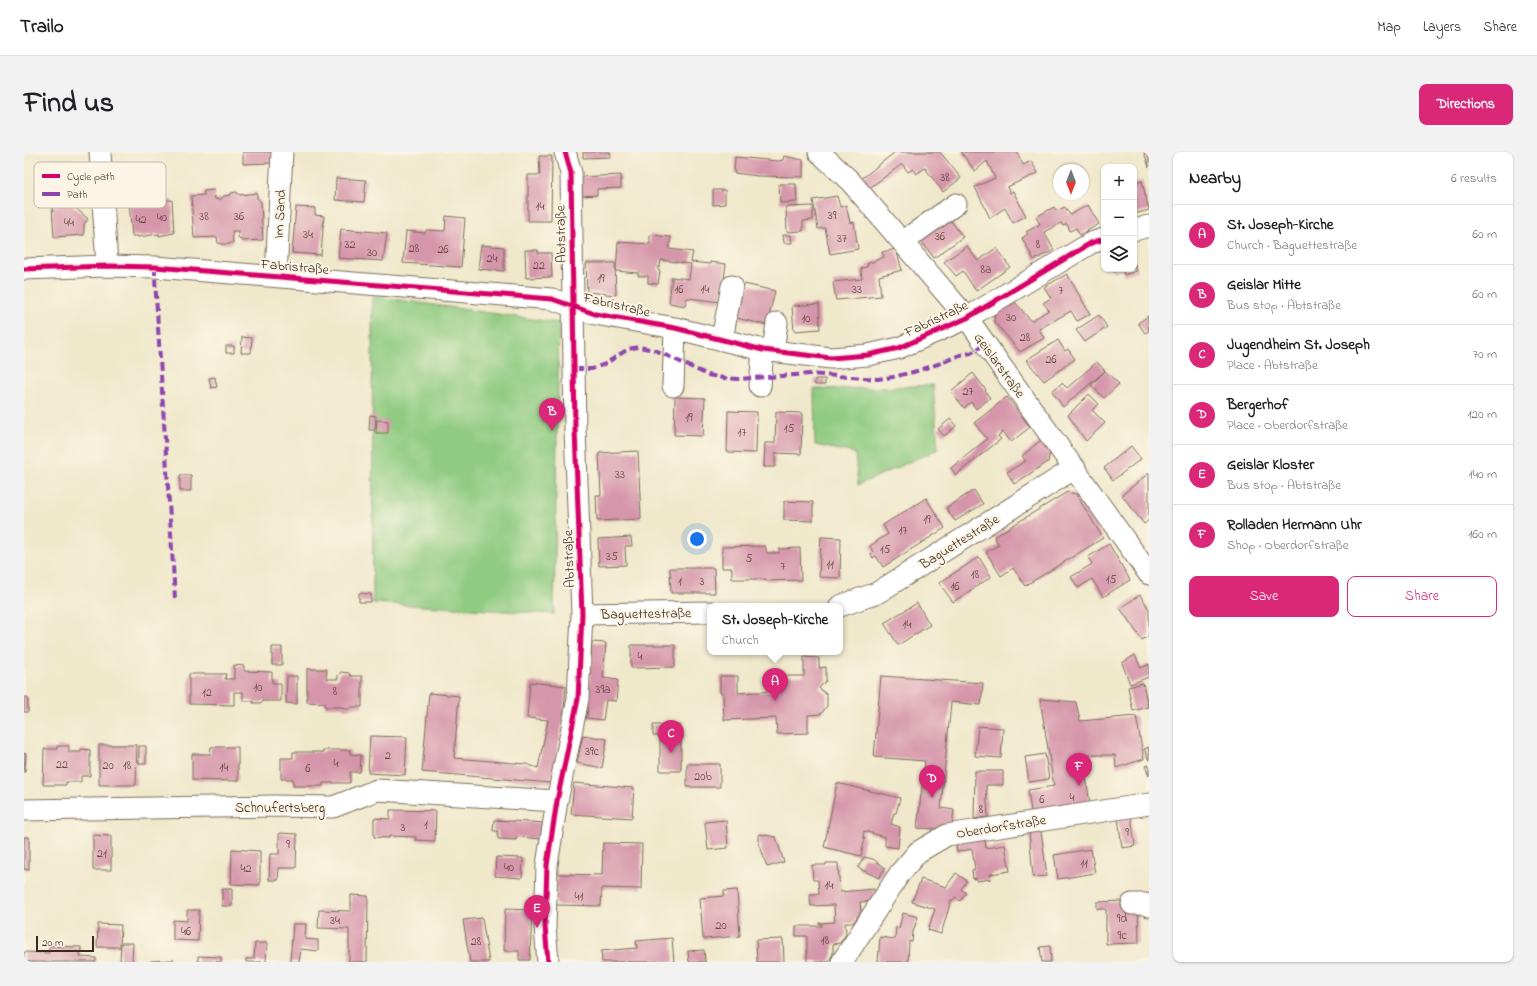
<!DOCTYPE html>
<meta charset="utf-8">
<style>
:root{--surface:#fff;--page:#f2f2f2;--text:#202124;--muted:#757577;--line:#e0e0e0;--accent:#db2777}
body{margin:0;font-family:"Indie Flower",sans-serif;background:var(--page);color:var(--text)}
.controls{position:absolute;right:12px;top:12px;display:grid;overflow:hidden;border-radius:8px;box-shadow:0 1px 3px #0004}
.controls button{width:36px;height:36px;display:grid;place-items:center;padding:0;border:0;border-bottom:1px solid var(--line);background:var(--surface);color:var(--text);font:20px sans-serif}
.compass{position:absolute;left:1029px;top:12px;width:36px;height:36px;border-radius:50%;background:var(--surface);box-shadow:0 1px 3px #0004;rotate:180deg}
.scale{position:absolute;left:12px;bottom:10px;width:58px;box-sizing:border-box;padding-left:4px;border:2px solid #3b2a1e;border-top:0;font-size:11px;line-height:14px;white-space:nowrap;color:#3b2a1e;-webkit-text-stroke:3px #fcf5e5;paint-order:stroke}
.you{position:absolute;left:673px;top:387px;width:14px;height:14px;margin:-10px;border:3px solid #fff;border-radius:50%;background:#1a73e8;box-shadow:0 0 0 6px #1a73e833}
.badge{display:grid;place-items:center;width:26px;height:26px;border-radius:50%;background:var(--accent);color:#fff;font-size:13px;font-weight:700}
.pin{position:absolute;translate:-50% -33px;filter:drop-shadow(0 1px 2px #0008)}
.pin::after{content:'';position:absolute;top:21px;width:14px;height:12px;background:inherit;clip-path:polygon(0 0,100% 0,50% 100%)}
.popup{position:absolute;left:683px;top:451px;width:136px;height:52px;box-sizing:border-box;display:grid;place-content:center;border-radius:8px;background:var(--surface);filter:drop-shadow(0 1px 3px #0005);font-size:13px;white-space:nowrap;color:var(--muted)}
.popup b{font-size:15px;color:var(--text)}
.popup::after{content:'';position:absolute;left:50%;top:100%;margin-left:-8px;border:8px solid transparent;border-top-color:var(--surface)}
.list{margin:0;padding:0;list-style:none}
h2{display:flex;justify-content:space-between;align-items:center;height:52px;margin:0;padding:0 16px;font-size:17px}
h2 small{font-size:13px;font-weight:400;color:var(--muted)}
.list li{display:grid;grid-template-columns:26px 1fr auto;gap:12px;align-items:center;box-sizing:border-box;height:60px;padding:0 16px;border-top:1px solid var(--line)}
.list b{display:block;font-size:15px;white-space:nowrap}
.list p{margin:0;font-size:13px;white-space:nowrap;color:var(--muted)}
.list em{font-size:13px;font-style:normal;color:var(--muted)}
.actions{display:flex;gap:8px;padding:12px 16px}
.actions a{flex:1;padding:9px 0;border:1px solid var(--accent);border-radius:8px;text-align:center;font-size:14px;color:var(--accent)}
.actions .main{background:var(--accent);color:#fff}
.icon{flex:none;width:22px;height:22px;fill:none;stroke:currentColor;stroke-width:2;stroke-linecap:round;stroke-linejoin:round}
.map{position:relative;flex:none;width:1125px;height:810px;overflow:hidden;border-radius:8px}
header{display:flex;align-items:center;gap:24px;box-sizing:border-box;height:56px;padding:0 20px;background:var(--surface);border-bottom:1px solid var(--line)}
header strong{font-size:19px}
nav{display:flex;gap:22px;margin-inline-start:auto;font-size:14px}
.intro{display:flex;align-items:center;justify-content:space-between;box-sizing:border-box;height:96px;padding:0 24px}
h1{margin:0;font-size:28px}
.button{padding:10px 18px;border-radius:8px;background:var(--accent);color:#fff;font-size:14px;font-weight:700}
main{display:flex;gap:24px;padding:0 24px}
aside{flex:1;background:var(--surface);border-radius:8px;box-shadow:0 1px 3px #0004}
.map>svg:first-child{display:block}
.green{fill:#8fcb80;stroke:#657a4f}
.building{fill:#d595aa}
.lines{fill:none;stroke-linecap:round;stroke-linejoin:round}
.minor-casing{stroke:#7a6c5b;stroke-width:23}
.minor{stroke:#fff;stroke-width:21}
.quiet{stroke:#8e44ad;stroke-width:4;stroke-dasharray:8 4;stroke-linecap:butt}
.cycleway-casing{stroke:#fcf5e5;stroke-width:8}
.cycleway{stroke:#d6006c;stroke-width:5}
.labels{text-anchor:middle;stroke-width:4;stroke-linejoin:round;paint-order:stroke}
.number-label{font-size:12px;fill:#624541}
.street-label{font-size:14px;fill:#3b2a1e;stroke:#fcf5e5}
.key{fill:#fcf5e5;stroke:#c2b8a9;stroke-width:1}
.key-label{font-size:11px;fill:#3b2a1e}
</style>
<header>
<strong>Trailo</strong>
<nav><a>Map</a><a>Layers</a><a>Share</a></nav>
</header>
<div class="intro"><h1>Find us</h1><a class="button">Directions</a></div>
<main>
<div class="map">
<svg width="1125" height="810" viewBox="0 0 1125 810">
<rect width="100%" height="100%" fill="#fcf5e5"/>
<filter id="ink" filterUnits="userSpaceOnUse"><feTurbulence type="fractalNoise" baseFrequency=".025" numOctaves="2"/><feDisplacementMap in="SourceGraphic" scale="8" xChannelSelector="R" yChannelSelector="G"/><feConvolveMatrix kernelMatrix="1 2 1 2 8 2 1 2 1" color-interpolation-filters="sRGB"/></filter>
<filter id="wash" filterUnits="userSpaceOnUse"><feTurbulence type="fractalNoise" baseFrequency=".012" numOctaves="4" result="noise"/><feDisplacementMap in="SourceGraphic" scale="16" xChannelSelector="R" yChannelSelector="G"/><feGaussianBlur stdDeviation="0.9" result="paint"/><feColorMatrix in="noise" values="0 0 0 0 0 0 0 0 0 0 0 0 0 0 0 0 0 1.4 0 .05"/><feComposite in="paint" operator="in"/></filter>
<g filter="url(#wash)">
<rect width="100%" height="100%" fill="#efe8cb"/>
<path class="green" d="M348 144 535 171 530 462 349 451Z
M909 233 914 297 834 333 831 301 791 293 790 237 855 236Z"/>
<g id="blocks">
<path class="building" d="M219 0H248V11L219 12Z
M559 0H586L587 5 559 6Z
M871 0H916L937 26 919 40 901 16 892 22 889 17 884 20 878 12 843 38 836 28Z
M937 0H993L999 13 1007 9 1014 21 983 35 986 41 989 39 1002 64 989 71 981 56 966 66 951 35 971 26 963 9 951 19Z
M1120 0H1125V15Z
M515 4H528L527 69H504V23H516Z
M760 4 779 8V25L734 24 710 21 711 5 754 9 759 8Z
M597 23V36L573 37V43L556 44 555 25Z
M312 26 342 28 340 50 311 48Z
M1118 29 1125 58 1110 62V31Z
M755 32H772L773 50 756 51Z
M190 38 191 47H197L200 44 207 43V41L212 40 216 43 233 41V46L237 50 239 88 218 89 214 85V79H208L209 90 205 92H198L194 91 193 85 170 86 167 44 180 43V39Z
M689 38H701V52L689 53Z
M813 44 816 55 822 53 826 71 830 70 834 97 806 102 801 76 794 77 789 48Z
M148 48 150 81 135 84V82L114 85V84H108L105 50Z
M44 49 64 67 60 72V83L30 85 28 54 41 53Z
M1064 53 1075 72 1056 83 1052 76 1046 79 1043 72 1039 74 1037 71 1020 80 1030 98 1010 108 998 86 1004 82 1002 80 1016 72 1012 65 1030 55 1032 59 1041 55 1046 63Z
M789 54V68L779 69V79L763 80 762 55Z
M272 55 291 56V63L300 64 297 103 268 101Z
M922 62 939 85 910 106 893 83Z
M422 64 441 66 437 115 379 111 382 79 401 81 402 78 421 79Z
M317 77 363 81 359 109 314 106Z
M626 83 647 85 645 97 669 100 667 110 686 112V110L702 112 697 150 663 146 661 154 645 151 648 125 665 127 667 112 637 108 636 115H634V118L636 119 634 132 624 131V124H614V121L592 119 594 90 626 92Z
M759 83H767L768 91H760Z
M457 93 480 95V119L454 117Z
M943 94 954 109 972 96 986 115 952 139 939 119 932 124 920 110Z
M872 97 878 118 855 124 857 144 812 148 809 130 838 127 837 117 844 114 843 112 860 105 858 100Z
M501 98H514V101H527L528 125 502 126Z
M1110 110 1113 119 1100 123 1098 118 1090 120 1089 117H1110Z
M562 111H591L592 143 563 140Z
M1043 122 1066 162 1053 169 1047 159 1015 177 1020 186 996 200 970 169 971 161 991 150 1007 169 1025 158 1019 151 1027 146 1020 135Z
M720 132 751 139 743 173 712 166Z
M795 152 796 177 770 179 768 154Z
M1075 163 1083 175 1061 190 1052 178Z
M1124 164 1125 179 1121 181 1114 171Z
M218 185 228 186 227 201H217Z
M1034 188 1041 199 1044 197 1051 207 1020 229 1002 208Z
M202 194H210V201H202Z
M1073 210 1081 219 1039 255 1028 239 1038 231 1043 236Z
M1081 219 1095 232 1080 246 1067 233Z
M949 221 962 238 961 239 966 246 952 257 947 250 940 256 927 239Z
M191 225 193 235 187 236 185 226Z
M791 227H801V233H791Z
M1065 242 1075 252 1068 258 1081 271 1062 289 1044 263Z
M651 245 681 246 679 284 650 283Z
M983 245 1006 275 987 290 979 280 974 284 977 287 932 323 927 316 963 287 950 271Z
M704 259 733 260 732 301 703 300Z
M752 260 778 261 777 302 751 301V315H740L741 291H751Z
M346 263 352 264 351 278H345Z
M926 267 932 274 920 284 914 277Z
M353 268 364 269V281H352Z
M1017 288 1026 300 1024 310 990 332 983 320 1002 309 998 304Z
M1107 294 1117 307 1089 328 1080 316Z
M614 299 617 367 573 369 572 343H577L575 301Z
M1125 321V368L1120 372 1098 343Z
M156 323H167V339H156Z
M950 338 959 352 931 369 922 356Z
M1043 340 1052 342 1079 386 1001 434 989 416 977 424 962 400 975 393 970 385Z
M902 346 921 376 859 415 852 404 849 406 847 402 849 400 846 394 864 382 859 373Z
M760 349 789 350V369L760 368Z
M607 385 608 394H601L602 413 575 414 574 387Z
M797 385 817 386 816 426 795 425Z
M1085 392 1106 428 1079 445 1068 427 1054 436 1047 425 1068 412 1064 405Z
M741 394 743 401H755V397L776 396 777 428 742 429V427H708V416H698V395Z
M955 405 967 425 929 450 915 431Z
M646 416H690L691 441H647Z
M335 441 347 442V450H335Z
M1116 443 1125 457V484L1118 488 1096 456Z
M893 451 906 473 874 493 860 471Z
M568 490 582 491 579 526 594 528 592 549 582 548 579 568 563 566Z
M607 493H651V515L607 516Z
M248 495H258V513H248Z
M1111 503 1117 516 1125 512V525L1106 532 1098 511Z
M780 505 795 506V516L802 515V529L795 536 803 543V554L797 562 784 563V581L753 582 752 566 700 568 699 541H696V524H714V541L755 539V524H780Z
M210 513 220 514V519L248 520V531H257V549H238V551H229V549H219V540H210V553L165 552V522H202L201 527H210Z
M283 517H303L302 527H314V523L317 520 325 521 327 524H338V555H327L325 557H320L318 555H301V551L283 550Z
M263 524H273V552L262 551Z
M857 524 959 531 957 553 927 550 917 656 930 658 928 673 914 677 893 676 901 609 850 605Z
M506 530 542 534 539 569 527 631 398 620 405 541 435 544 430 606 502 612 514 616 524 568 503 566Z
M1119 531 1124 555 1109 559 1104 535Z
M0 545H4V560H0Z
M1016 547 1052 550 1056 569 1112 564 1120 607 1092 616 1091 603H1059L1066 653 1007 660 1004 638 1030 634Z
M629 573H657V619H636V584H629Z
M954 574 979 576 977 606 951 604Z
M559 583 583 587 578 616 553 611Z
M346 584 383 585 381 623 344 621Z
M75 593H113L112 633H75Z
M33 594H45V600H57V597L66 598V624H57V630H42V633H19L20 597H33Z
M115 594H122V612H115Z
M187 595H214V629L168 628V602H186Z
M1125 595V609L1120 597Z
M299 598H326V602L337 603 336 620H326V631H299V634H269V627H257V606H269V600H299Z
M0 601 2 602 1 620H0Z
M1021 602 1025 627 1005 630 1001 605Z
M663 612H696V635H663Z
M1125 613V624L1121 614Z
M951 619H979V633H962L964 665 950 667Z
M550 631 610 636 608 666 547 662Z
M813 631 876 646 872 661H870L867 672 876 675 874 696 861 694V685L840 679 839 685 841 686 837 704 800 695Z
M366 658 412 659 411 689 391 688 392 685 365 684V686L350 685V666L366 667Z
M1107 663 1111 694 1098 696 1094 665Z
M470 668 521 671 519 687 492 685V688L474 687V679H469Z
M702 668 704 696 684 698 681 670Z
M1017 679 1023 724 1009 725 1005 680Z
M255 681 273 682 272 716H255L254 728H245L246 702H255Z
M960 681 962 696 981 693 986 719 966 722 967 727 953 729 952 726 949 727 948 718 951 717 948 697 933 700 931 686Z
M735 682 752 685 760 710 743 715 735 691Z
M69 683 87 684V718H69Z
M0 685H5V718L0 717Z
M579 691 618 692 617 737 578 736 577 754 532 753 533 722 578 723Z
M208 697 236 699V733L207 732Z
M1067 697 1071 721 1034 727 1030 703Z
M472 705 499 706 498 726 471 724Z
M840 705 849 707 861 716 855 726 834 716Z
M802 711H814L816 740 850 737 851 749 836 750 837 759 829 771H821L822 782 816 791 809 792V802L804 810H783V784H772V774H798V772H795V771L811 770 810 753 787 754 786 742H795L794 728H789L788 713H802Z
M932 721 943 729 937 737 942 741 936 749 931 745 929 749H927L917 782 904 778 911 757 888 750 897 727 922 735Z
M198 737H208V754H198Z
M713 738 716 784 679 787 676 746 700 744V739Z
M327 743 344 744 343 810H325V777L294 776 295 758 327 759Z
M1099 749 1114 757 1115 791 1082 792V757H1073V750Z
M481 757 508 758 506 808H495V799H480Z
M163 758H175L174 789 149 788V768L163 769Z
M879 761 894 765 889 780 888 790 885 789 884 810H854L856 785 871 787 872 775 875 776Z
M458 766 465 810H446L439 768Z
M74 772 97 773 96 795H73Z
M269 772H282L281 787 294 788V799L277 797 275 810H266Z
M648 786 650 810H578L577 799 613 796 612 789Z
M759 787 760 810H733L732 788Z
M97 791H109L108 810H96Z
M231 791H243L242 810H222V807H230Z
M25 794 57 795 56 805 72 806V810H0V800L25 801Z
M1026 794 1027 810H1018L1016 795Z
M680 798 681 810H665L664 799Z
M174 804 197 805V810H174Z
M150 808V810H127V809Z"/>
</g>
</g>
<g filter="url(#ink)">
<use href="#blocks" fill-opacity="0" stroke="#7a6c5b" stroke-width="1"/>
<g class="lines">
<defs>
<path id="minor" d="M76 0 83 114
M795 0 826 29 943 166 1125 422
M1110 78 1125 74
M878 90 932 52
M0 117 83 114 131 115 528 147 571 162 651 176 739 198 807 206 844 203 875 196 943 166 1067 91 1080 87
M252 124 258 0
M698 187 708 134
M749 199 753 171
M649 234 651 176
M736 234 739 198
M816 454 853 441 1051 316
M558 462 686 460
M0 658 249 654 309 655 353 638 533 649
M1108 752H1122L1125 754
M524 810 521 775 523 713 533 649 554 547 558 462 551 277 547 21 541 0
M818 810 876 721 894 700 923 683 1125 652"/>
</defs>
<use href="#minor" class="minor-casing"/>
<use href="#minor" class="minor"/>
<path class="quiet" d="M131 115V127L151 446
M551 217H568L581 212 604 197 614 195 631 198 684 223 699 226 714 227 786 222 854 227 869 225 893 219 917 211 936 203 947 201 961 192"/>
<defs>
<path id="cycleway" d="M0 117 83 114 131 115 528 147 571 162 651 176 739 198 807 206 844 203 875 196 943 166 1067 91 1080 87
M524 810 521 775 523 713 533 649 554 547 558 462 551 277 547 21 541 0"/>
</defs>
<use href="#cycleway" class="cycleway-casing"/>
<use href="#cycleway" class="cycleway"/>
</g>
</g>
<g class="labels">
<g class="number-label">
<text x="921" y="29">38</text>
<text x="516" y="58">14</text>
<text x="808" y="67">39</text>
<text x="180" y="68">38</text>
<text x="215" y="68">36</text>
<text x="138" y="69">40</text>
<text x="117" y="71">42</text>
<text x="45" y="74">44</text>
<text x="284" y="86">34</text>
<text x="916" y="88">36</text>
<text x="818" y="90">37</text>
<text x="326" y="96">32</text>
<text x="1014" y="96">8</text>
<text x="390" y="100">28</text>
<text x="419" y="101">26</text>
<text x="348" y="104">30</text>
<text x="468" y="110">24</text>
<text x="515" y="117">22</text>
<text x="962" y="121">8a</text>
<text x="577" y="130">19</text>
<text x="655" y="141">16</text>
<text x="681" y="141">14</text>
<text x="833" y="141">33</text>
<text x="1037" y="142">7</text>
<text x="987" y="169">30</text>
<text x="782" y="170">10</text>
<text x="1001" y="189">28</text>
<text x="1027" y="211">26</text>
<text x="944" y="243">27</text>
<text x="665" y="269">19</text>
<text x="765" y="280">15</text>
<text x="718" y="284">17</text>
<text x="596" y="326">33</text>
<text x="903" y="371">19</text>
<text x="879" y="382">17</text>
<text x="861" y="401">15</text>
<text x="588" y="408">35</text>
<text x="725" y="410">5</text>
<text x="806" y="416">11</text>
<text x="759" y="418">7</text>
<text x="951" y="426">18</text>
<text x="1087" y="431">15</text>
<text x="656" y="433">1</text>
<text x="678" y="433">3</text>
<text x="931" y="438">16</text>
<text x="883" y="476">14</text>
<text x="616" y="508">4</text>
<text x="234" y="539">10</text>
<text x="579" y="541">39a</text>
<text x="311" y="543">8</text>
<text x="183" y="544">12</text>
<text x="568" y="603">39c</text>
<text x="364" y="607">2</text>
<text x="312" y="615">4</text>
<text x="38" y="616">22</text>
<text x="84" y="617">20</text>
<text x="103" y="617">18</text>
<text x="200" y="619">14</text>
<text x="284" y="620">6</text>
<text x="679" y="628">20b</text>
<text x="1048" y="649">4</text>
<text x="1018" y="651">6</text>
<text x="957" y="661">8</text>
<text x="402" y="676">1</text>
<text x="379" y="679">3</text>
<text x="1103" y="684">9</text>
<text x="264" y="696">9</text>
<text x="78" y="705">21</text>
<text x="1060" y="715">11</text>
<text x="485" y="719">40</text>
<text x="222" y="720">42</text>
<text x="805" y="737">14</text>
<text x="555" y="748">41</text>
<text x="1098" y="770">9d</text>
<text x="311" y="772">34</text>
<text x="697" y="777">20</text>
<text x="162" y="783">46</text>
<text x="1098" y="787">9c</text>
<text x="801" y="792">18</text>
<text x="452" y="793">28</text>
</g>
<g class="street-label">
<text transform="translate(255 62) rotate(-87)" y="5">Im Sand</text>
<text transform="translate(536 82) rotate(-91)" y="5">Abtstraße</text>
<text transform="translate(271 114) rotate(5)" y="5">Fabristraße</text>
<text transform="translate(593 152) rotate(13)" y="5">Fabristraße</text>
<text transform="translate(912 166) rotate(-25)" y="5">Fabristraße</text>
<text transform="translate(976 213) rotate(54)" y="5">Geislarstraße</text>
<text transform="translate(935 389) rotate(-32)" y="5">Baguettestraße</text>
<text transform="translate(544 407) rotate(-92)" y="5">Abtstraße</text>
<text transform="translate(622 461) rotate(-1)" y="5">Baguettestraße</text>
<text x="256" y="660">Schnufertsberg</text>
<text transform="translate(977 674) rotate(-9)" y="5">Oberdorfstraße</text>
</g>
</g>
<rect x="10" y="10" width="132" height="46" rx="6" class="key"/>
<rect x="18" y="22" width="18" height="4" fill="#d6006c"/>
<rect x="18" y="40" width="18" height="4" fill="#8e44ad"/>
<g class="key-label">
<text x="43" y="28">Cycle path</text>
<text x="43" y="46">Path</text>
</g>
</svg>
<div class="controls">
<button>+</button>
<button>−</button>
<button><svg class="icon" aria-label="layers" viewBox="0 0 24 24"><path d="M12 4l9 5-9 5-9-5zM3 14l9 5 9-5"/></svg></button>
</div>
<svg class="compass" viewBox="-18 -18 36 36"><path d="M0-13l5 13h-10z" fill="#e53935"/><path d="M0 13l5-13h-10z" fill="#757577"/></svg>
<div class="scale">20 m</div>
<div class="you"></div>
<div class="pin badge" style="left:751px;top:549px">A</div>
<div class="popup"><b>St. Joseph-Kirche</b>Church</div>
<div class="pin badge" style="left:528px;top:279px">B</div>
<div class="pin badge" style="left:647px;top:601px">C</div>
<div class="pin badge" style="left:908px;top:646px">D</div>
<div class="pin badge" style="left:513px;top:776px">E</div>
<div class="pin badge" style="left:1055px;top:634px">F</div>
</div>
<aside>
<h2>Nearby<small>6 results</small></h2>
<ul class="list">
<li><span class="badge">A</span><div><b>St. Joseph-Kirche</b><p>Church · Baguettestraße</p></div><em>60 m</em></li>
<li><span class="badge">B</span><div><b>Geislar Mitte</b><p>Bus stop · Abtstraße</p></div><em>60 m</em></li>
<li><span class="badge">C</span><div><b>Jugendheim St. Joseph</b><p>Place · Abtstraße</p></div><em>70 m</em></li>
<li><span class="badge">D</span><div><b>Bergerhof</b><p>Place · Oberdorfstraße</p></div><em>120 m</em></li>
<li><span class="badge">E</span><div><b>Geislar Kloster</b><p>Bus stop · Abtstraße</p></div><em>140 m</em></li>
<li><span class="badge">F</span><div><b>Rolladen Hermann Uhr</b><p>Shop · Oberdorfstraße</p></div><em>160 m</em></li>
</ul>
<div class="actions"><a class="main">Save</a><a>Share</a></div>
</aside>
</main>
